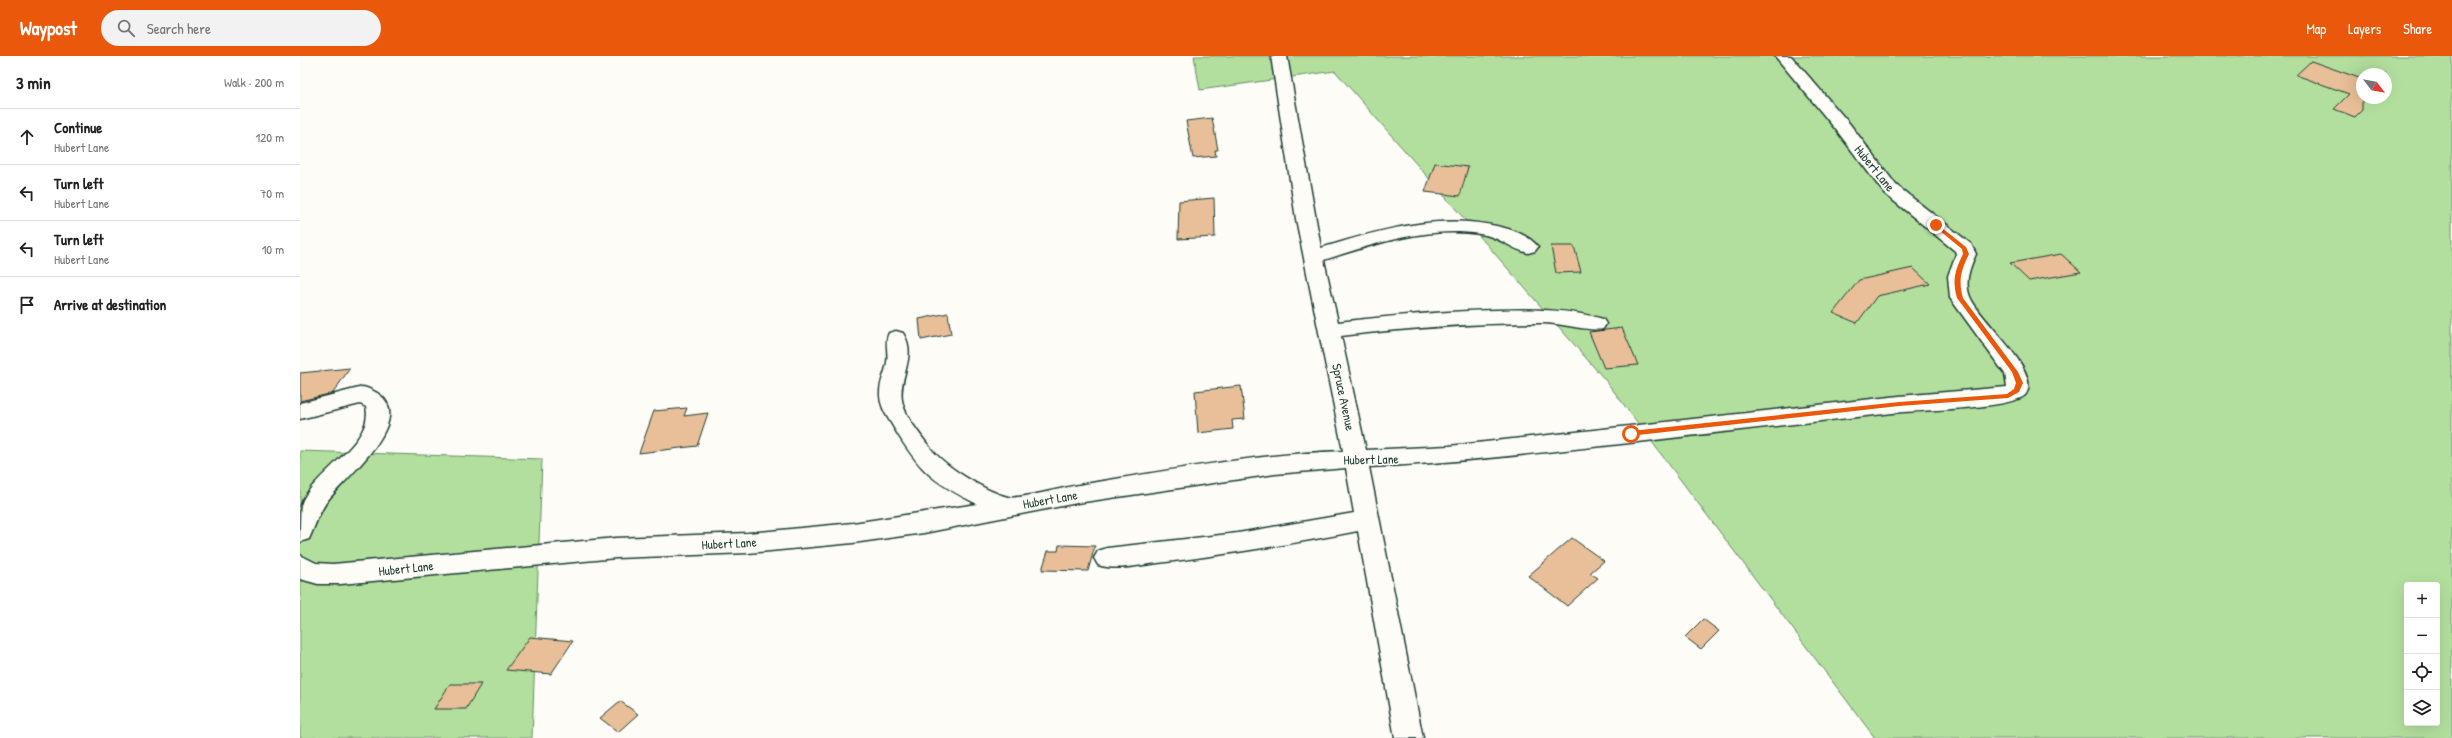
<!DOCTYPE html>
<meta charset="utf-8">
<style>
:root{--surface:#fff;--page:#f2f2f2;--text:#202124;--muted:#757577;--line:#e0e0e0;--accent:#ea580c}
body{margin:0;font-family:"Patrick Hand",sans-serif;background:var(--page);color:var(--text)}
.controls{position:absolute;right:12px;bottom:12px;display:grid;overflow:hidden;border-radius:4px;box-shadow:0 4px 16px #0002}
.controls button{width:36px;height:36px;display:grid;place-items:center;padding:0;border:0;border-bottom:1px solid var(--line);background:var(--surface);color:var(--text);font:20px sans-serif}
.compass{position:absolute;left:2056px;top:12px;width:36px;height:36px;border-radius:50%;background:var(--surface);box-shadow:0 4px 16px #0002;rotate:121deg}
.stop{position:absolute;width:12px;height:12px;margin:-9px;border:3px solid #ea580c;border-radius:50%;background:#fff}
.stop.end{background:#ea580c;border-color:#fff;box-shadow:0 1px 4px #0008}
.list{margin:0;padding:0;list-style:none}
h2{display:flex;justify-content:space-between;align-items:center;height:52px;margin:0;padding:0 16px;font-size:17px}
h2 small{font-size:13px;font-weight:400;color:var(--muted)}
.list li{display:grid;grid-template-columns:26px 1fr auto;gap:12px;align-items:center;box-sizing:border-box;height:56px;padding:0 16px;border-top:1px solid var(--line)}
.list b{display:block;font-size:15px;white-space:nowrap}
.list p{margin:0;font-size:13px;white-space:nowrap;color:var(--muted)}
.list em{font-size:13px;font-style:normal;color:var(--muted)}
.icon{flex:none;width:22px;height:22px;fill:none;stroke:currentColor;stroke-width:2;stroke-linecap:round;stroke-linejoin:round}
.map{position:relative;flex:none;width:2152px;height:682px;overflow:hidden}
header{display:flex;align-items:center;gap:24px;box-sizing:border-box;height:56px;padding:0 20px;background:var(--accent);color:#fff}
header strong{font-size:19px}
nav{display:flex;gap:22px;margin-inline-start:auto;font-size:14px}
.search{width:280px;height:36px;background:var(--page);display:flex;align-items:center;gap:10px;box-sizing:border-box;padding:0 14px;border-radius:22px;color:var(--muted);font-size:15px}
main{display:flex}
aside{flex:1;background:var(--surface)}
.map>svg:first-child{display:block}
.green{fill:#b2df9d;stroke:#688e68;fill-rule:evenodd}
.building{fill:#e8bf98;stroke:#1f3d34}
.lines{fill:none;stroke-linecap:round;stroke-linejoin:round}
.minor-casing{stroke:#1f3d34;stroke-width:3}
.minor{fill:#fdfcf7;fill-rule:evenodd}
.route{fill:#ea580c}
.labels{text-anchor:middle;stroke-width:3;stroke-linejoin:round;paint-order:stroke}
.street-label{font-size:13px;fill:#1f3d34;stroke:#fdfcf7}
</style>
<header>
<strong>Waypost</strong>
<div class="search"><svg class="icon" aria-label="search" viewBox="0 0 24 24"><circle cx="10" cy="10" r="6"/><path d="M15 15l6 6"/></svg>Search here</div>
<nav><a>Map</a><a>Layers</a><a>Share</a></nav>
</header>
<main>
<aside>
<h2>3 min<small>Walk · 200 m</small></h2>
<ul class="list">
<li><svg class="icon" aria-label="ahead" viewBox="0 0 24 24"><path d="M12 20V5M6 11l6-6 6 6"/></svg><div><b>Continue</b><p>Hubert Lane</p></div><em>120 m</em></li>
<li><svg class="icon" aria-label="left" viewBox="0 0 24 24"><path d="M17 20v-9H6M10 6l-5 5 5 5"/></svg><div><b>Turn left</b><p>Hubert Lane</p></div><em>70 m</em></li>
<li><svg class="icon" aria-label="left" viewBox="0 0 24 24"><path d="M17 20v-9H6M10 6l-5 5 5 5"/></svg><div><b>Turn left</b><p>Hubert Lane</p></div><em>10 m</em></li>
<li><svg class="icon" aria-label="arrive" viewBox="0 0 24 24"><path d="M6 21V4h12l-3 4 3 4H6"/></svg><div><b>Arrive at destination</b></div></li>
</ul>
</aside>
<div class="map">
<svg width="2152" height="682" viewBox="0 0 2152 682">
<rect width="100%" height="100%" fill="#fdfcf7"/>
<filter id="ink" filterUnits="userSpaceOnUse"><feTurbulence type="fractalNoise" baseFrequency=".025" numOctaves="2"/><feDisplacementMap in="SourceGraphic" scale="8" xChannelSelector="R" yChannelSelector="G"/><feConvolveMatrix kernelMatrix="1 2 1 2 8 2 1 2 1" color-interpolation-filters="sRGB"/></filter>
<g filter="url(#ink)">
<path class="green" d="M894 0H2152V682H1575L1306 325 1035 15 900 34ZM2062 18H2086V42H2062ZM2107 529H2137V667H2107Z
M0 395 242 403 232 682H0Z"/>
<path class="building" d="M2011 5 2062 23V54L2055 61 2034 53 2049 38 1996 19Z
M912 62 918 94H915L916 100 893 102 886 65Z
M1135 107 1168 111 1160 140 1125 136Z
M914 142 915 181 878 183 879 145Z
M1251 190H1274L1281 216 1256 217Z
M1761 198 1781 216 1729 225 1710 207Z
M1613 212 1630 228 1577 240 1557 267 1533 257 1559 224Z
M648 257 651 278 621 284 619 263Z
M1322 272 1338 309 1304 312 1289 276Z
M50 312 33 337 0 345V317Z
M941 330 945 363 932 364 933 373 898 377 895 335Z
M387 352 384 360 408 357 397 390 339 397 354 355Z
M1272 482 1304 505 1290 517 1298 522 1267 550 1228 520Z
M759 489 795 490 788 515 742 514 748 495H758Z
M1403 563 1419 575 1401 593 1385 581Z
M230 581 273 585 251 618 206 614Z
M150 628H181L166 653H134Z
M320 645 338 658 318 676 300 662Z"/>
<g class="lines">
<defs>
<path id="minor" d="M971 0H987L1021 192C1079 174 1141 156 1201 171 1213 174 1230 180 1238 191L1235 195 1228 197C1211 193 1198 180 1180 178 1128 170 1073 188 1024 204L1038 266C1091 260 1144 255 1197 254 1234 253 1268 253 1303 263L1306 268 1303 273C1291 276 1260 267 1243 267 1174 267 1110 272 1041 280L1066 394 1149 390 1599 340 1707 331 1705 318 1650 242 1648 220 1656 198 1655 195 1584 137 1537 75 1475 0H1491L1549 67 1596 129 1671 188 1676 198C1670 211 1665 224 1669 238 1676 262 1742 313 1726 338 1716 353 1616 354 1593 357 1502 367 1412 377 1321 388 1237 397 1154 407 1069 411L1123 682H1095L1058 475C992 488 925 499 858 507 840 509 816 515 798 509L794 502 798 495 807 492 938 477 1054 457 1046 412 975 418 777 447 624 477 553 487 448 497 316 502 41 528H18L0 523V499L16 507 33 508 316 482 448 477 553 467 677 448C631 425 620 415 594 372 587 360 579 350 580 336 580 325 586 316 587 306 589 296 584 285 589 277L596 275 603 277C618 300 598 321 602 344 604 359 619 377 628 389 642 409 684 435 708 441 718 444 765 431 779 429 866 415 955 398 1043 395L996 163Z
M63 331C131 351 48 419 28 444 19 456 15 470 9 483L0 486C0 475 0 459 1 449 12 417 75 387 66 351L60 348 0 363V347Z"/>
</defs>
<use href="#minor" class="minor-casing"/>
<use href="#minor" class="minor"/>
</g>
</g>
<path class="route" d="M1634 168H1637L1666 191 1669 198C1661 214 1658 225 1663 242L1718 316 1723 327 1719 336 1708 342 1599 350 1329 380 1331 375 1599 346 1707 338 1714 333 1716 327 1712 316 1657 242C1652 225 1655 214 1663 198L1662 193 1634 170Z"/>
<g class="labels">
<g class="street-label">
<text transform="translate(1575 112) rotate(51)" y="5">Hubert Lane</text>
<text transform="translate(1044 341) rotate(78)" y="5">Spruce Avenue</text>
<text transform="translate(1071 403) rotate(-1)" y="5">Hubert Lane</text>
<text transform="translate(750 443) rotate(-10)" y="5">Hubert Lane</text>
<text transform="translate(429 487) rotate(-3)" y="5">Hubert Lane</text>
<text transform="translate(106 512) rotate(-6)" y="5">Hubert Lane</text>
</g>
</g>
</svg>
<div class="controls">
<button>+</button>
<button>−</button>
<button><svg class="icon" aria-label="locate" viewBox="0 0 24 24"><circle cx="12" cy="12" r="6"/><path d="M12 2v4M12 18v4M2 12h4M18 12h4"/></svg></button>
<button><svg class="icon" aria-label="layers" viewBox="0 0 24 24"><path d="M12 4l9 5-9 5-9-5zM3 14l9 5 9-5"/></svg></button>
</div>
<svg class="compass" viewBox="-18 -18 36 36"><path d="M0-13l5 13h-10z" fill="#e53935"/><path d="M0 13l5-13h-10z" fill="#757577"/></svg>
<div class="stop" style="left:1331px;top:378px"></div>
<div class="stop end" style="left:1636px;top:169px"></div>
</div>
</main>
